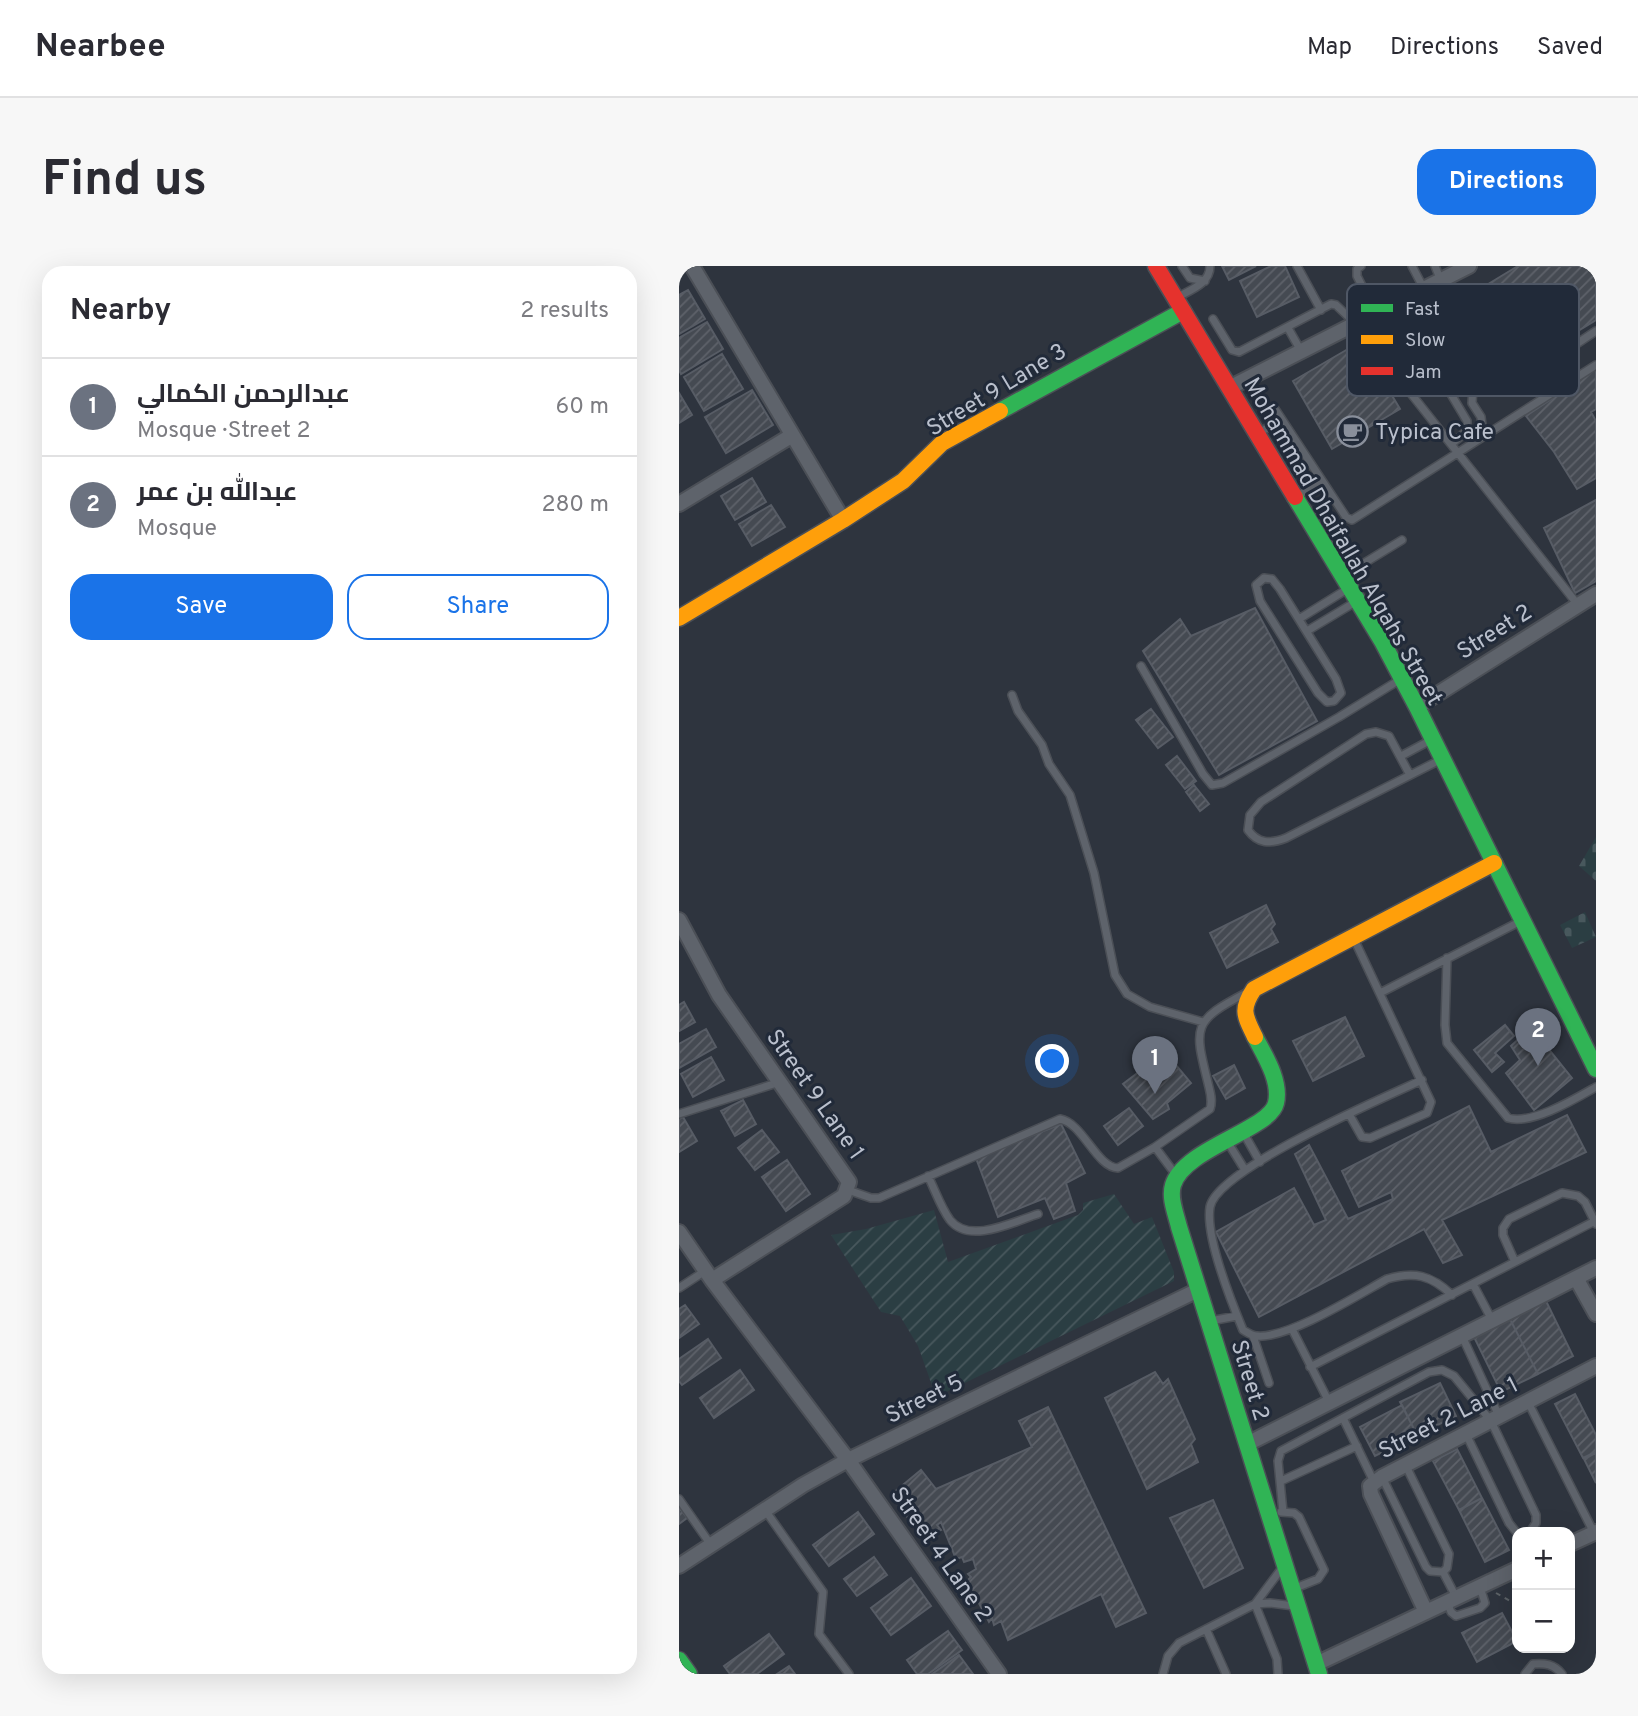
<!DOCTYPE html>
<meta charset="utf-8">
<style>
:root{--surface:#fff;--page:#f7f7f7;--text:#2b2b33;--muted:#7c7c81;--line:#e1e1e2;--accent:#1a73e8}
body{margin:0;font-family:Overpass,Cairo,sans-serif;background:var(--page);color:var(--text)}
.controls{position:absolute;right:21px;bottom:21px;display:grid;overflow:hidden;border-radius:14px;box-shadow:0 7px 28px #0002}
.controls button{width:63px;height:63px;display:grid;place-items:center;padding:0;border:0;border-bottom:2px solid var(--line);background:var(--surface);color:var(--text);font:35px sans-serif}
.you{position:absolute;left:374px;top:796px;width:24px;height:24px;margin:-18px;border:5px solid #fff;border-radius:50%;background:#1a73e8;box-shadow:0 0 0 10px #1a73e833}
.badge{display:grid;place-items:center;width:46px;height:46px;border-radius:50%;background:var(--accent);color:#fff;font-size:23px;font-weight:700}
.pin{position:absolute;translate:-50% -58px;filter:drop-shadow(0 2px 4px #0008)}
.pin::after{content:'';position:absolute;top:37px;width:24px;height:21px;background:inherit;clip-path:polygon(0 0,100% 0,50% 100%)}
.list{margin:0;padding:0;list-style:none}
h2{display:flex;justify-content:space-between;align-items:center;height:91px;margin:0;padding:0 28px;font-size:30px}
h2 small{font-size:23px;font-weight:400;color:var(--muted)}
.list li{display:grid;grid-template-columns:46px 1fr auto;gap:21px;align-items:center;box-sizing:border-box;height:98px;padding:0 28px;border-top:2px solid var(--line)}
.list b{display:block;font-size:26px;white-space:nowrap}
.list p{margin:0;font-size:23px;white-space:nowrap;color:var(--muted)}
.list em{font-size:23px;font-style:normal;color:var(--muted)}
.actions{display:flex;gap:14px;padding:21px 28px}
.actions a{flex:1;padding:16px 0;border:2px solid var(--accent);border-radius:21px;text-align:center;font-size:24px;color:var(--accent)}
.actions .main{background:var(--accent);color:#fff}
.map{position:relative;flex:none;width:917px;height:1408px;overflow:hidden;border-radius:21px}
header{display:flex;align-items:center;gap:42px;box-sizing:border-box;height:98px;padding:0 35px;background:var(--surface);border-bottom:2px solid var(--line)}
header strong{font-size:33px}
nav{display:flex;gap:38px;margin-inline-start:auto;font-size:24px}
.intro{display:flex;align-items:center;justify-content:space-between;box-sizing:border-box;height:168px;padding:0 42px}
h1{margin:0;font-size:49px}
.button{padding:18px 32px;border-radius:21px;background:var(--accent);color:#fff;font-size:24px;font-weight:700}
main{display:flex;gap:42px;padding:0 42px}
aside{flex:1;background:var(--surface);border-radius:21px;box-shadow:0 7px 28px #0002}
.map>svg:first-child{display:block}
.cemetery{fill:url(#cemetery-stones)}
.garden{fill:url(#garden-furrows)}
.building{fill:url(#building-hatch);stroke:#575c65;stroke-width:2}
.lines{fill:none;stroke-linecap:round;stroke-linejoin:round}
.lane-casing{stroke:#4b4f56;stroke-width:10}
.street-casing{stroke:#4b4f56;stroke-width:18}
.fast-casing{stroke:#4b4f56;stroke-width:19}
.slow-casing{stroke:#4b4f56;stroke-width:19}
.jam-casing{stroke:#4b4f56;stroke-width:19}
.path{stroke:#5c6267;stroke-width:2;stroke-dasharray:5 5;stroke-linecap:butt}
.lane{stroke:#5e636b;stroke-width:7}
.street{stroke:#5e636b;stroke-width:14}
.fast{stroke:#30b455;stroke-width:16}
.slow{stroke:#ff9f0a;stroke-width:16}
.jam{stroke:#e5322d;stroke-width:16}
.labels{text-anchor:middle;stroke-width:6;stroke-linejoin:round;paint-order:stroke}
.street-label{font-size:23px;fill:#bac0cd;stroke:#212a39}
.poi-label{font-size:23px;fill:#bac0cd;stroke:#212a39;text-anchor:start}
.key{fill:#212a39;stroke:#4f5765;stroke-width:2}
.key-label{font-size:19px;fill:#bac0cd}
</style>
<header>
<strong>Nearbee</strong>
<nav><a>Map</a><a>Directions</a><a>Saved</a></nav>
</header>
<div class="intro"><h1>Find us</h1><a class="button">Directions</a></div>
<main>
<aside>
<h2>Nearby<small>2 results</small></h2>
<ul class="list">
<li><span class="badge" style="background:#6b7280">1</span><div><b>عبدالرحمن الكمالي</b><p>Mosque · Street 2</p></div><em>60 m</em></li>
<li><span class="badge" style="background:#6b7280">2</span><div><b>عبدالله بن عمر</b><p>Mosque</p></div><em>280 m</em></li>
</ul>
<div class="actions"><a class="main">Save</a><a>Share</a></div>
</aside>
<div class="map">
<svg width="917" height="1408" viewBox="0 0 917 1408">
<defs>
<pattern id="cemetery-stones" width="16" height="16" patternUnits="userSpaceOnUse" patternTransform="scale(1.75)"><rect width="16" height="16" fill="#2b3e43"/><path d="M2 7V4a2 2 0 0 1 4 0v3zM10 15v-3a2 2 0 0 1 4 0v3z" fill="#48585d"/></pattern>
<pattern id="garden-furrows" width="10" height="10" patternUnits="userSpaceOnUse" patternTransform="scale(1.75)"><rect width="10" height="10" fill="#2b3e43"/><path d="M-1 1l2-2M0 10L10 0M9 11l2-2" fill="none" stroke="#48585d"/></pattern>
<pattern id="building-hatch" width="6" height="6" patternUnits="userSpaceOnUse" patternTransform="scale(1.75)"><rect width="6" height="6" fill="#454a52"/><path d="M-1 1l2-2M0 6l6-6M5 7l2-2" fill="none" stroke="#5e626a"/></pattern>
</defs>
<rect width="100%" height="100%" fill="#2e343e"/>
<path class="cemetery" d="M917 571V615L900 600Z
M906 646 917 671 893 682 881 659Z"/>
<path class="garden" d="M435 928 455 958 473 951 495 1006V1015L257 1131 239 1080 221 1050 202 1046 152 969 187 963 255 944 269 996 399 949 404 944V937Z"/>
<path class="building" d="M543 0H577L550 14Z
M592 0H606L620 31 578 51 561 15Z
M839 0H909L917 13V54L818 114 773 40Z
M9 24 26 53 0 68V29Z
M28 56 44 83 2 108 0 104V72Z
M681 76 721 143 653 183 614 115Z
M43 88 64 123 25 145 5 111Z
M917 103V143L912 146 917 155V212L898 223 875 186 847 150Z
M73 124 94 159 47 187 26 151Z
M0 127 13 149 0 157Z
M73 212 87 236 56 254 42 230Z
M917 234V315L896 327 865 262Z
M92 239 106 261 73 280 60 258Z
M576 342 638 455 540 509 464 385 501 353 512 370Z
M472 443 494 471 479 482 457 454Z
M498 490 517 515 506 523 487 499Z
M515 519 530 538 521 545 507 526Z
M587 639 596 658 592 663 599 676 548 702 531 667Z
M5 736 16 756 0 765V739Z
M666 751 685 790 634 815 614 775Z
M826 759 835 770 816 787 825 796 813 806 795 784Z
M27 763 37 781 0 802V778Z
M844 769 859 789 868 781 893 812 855 844 827 807 841 794 832 780Z
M486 786 512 817 488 837 490 843 474 853 444 818Z
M32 791 45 814 14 831 2 808Z
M555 799 566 822 547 833 534 810Z
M64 834 77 858 56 870 42 845Z
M790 840 812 886 888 849 907 886 763 954 783 989 764 997 745 963 580 1051 537 966 615 922 635 959 647 954 616 888 630 879 669 953 714 933 712 926 680 941 663 905Z
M450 842 464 860 439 879 425 860Z
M4 851 18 875 0 886V853Z
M382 858 406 907 387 917 396 945 375 953 366 932 319 951 297 892Z
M83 864 100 886 76 904 59 882Z
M108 894 131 928 107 945 83 911Z
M867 1035 894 1090 859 1108 831 1053Z
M6 1039 20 1058 0 1072V1043Z
M831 1053 859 1108 822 1126 795 1071Z
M29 1073 42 1092 3 1119 0 1115V1093Z
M61 1104 75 1124 35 1152 21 1132Z
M476 1106 484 1118 489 1113 516 1173 512 1178 519 1196 468 1223 426 1132Z
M761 1117 777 1150 738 1169 721 1136Z
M896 1128 917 1169V1186L904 1192 876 1138Z
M723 1139 738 1169 696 1190 681 1161Z
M369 1141 467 1347 437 1361 422 1328 329 1374 322 1355 315 1359 313 1352 310 1356 288 1315 292 1311 289 1308 297 1303 294 1293 285 1296 283 1291 277 1293 262 1256 258 1259 262 1264 246 1273 239 1260 235 1261 213 1228 242 1204 257 1223 353 1181 340 1155Z
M778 1183 803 1232 780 1244 754 1195Z
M917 1187V1217L905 1193Z
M803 1232 830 1284 806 1296 780 1244Z
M534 1234 564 1302 525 1322 491 1252Z
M0 1241 8 1252 0 1258Z
M179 1246 195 1268 150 1300 134 1279Z
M195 1291 208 1309 178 1330 165 1313Z
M232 1312 252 1340 212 1369 192 1342Z
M823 1347 838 1375 798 1396 783 1367Z
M269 1365 283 1384 249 1408H238L228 1394Z
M90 1368 105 1388 78 1408H51L45 1400Z
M280 1389 294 1408H253Z
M110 1400 116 1408H98Z"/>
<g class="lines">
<defs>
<path id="lane" d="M503 0 511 12 526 15
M618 0 642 44
M682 0 678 3V10L697 48
M733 0 745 23
M756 0 762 15
M497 32C511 24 531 18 531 0
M534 53 553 84 560 86 652 38 657 39 677 58 899 339
M609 62 622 85
M857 103C852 115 858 125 871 128
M794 122C837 126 882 87 917 65
M596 143 667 251 673 254 917 99
M579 167 603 154
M772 178C781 171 789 167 788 155L748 88V74L755 69 770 75 794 120 793 137 802 151 803 159 798 174
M617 231 642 215
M664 310 723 274
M585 312 593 313 601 323 657 413 662 427 655 435 648 436 639 427 581 335 577 319Z
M620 353 670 322
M628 365 678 335
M462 400 524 508 533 519 544 517 660 451 722 413
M333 429 339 445 363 479 370 498 391 529 415 607 436 709 448 728 471 741 524 756
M722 490 752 474
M731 509 710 470 697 466 687 468 582 536 571 549 569 564C579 578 591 578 607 572L763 493
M768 692 766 759 768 777 829 852C853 859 896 833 917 821
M701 727 842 655
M743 814C704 832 538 903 531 941 526 971 552 1035 564 1064 569 1067 573 1070 578 1070 609 1073 679 1029 708 1013 735 1005 752 1009 773 1029
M0 848 101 816
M670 848 683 871 691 872 748 847 752 836 675 673
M564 866 581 896
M548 875 566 904
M476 881 497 909
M249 910C256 924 262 942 271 954 291 979 336 955 359 948
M169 924 192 932H200L381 853C404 857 417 901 439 902L476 881 531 843C534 834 531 826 529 817 515 761 513 755 567 727
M836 996 824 969V962L830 953 883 927 899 930 906 936 917 958
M794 1018 813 1054
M0 1022 26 1005
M531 1055 558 1050
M613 1063 650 1136
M574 1070 590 1117
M783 1070 820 1150
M631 1101 916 955
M849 1136 915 1267
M664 1152 695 1216
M787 1168 830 1257 838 1267
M726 1198 770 1288 768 1302 764 1306
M703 1211 747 1301 751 1305 764 1306
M602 1215 678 1180
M0 1233 32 1279
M86 1244 144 1326 140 1368 170 1408
M602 1246 615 1247 620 1251 645 1304 639 1313 614 1323
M604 1246 599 1195 602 1185 750 1106 763 1104 775 1110 812 1155 857 1249V1257L851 1266
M764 1306 777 1331
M768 1336 772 1346 777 1350 801 1342 806 1337 801 1321
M576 1338 598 1393 599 1408
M576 1338 603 1302
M527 1363 547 1408
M484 1408 489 1390 500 1377 576 1338 591 1337 615 1340
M846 1408 854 1398C866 1397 875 1398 883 1408"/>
<path id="street" d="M13 0 164 254
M550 122 790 0
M0 238 112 170
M738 441 917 328
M0 654 40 729 170 916 165 930 33 1014
M0 966 33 1014 169 1194 320 1408
M897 1012 917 1048
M568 1178 917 1002
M891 1278 917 1266
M0 1300 124 1219 169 1194 519 1024
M747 1346 692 1228 691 1220 703 1211 917 1100
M637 1398 838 1303"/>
<path id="fast" d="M321 145 504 45
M616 231 703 375 738 441 917 803
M576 771C586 790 602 815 597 837 591 864 505 882 494 919 490 932 497 948 500 961L640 1408
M0 1394 10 1408"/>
<path id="slow" d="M0 352 164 254 224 215 263 177 321 145
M576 771C566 750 561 744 575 723L815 597"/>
<path id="jam" d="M477 0 616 231"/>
</defs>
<use href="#lane" class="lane-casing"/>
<use href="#street" class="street-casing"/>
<use href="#fast" class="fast-casing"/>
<use href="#slow" class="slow-casing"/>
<use href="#jam" class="jam-casing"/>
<path class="path" d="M817 1327 838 1339"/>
<use href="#lane" class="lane"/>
<use href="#street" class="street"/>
<use href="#fast" class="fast"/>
<use href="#slow" class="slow"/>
<use href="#jam" class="jam"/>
</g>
<defs>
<symbol id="cafe-ring" viewBox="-11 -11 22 22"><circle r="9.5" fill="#212a39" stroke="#898f9b" stroke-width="1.5"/><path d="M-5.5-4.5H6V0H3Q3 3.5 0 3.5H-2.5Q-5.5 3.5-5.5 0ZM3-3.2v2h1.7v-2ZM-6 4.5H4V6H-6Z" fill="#898f9b"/></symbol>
</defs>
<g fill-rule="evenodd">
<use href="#cafe-ring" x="656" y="148" width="35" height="35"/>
</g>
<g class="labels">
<g class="street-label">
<text transform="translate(317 123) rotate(-31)" y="8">Street 9 Lane 3</text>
<text transform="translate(665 275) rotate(60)" y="8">Mohammad Dhaifallah Alqahs Street</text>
<text transform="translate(815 365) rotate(-32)" y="8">Street 2</text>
<text transform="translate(137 828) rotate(55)" y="8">Street 9 Lane 1</text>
<text transform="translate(572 1114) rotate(73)" y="8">Street 2</text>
<text transform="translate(245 1132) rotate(-26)" y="8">Street 5</text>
<text transform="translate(769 1151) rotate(-27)" y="8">Street 2 Lane 1</text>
<text transform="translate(263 1288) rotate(55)" y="8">Street 4 Lane 2</text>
</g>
<g class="poi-label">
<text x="696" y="173">Typica Cafe</text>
</g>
</g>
<rect x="668" y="18" width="232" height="112" rx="10" class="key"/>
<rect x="682" y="38" width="32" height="8" fill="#30b455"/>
<rect x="682" y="69" width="32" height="9" fill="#ff9f0a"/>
<rect x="682" y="101" width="32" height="8" fill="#e5322d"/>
<g class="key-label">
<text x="726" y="49">Fast</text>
<text x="726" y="80">Slow</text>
<text x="726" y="112">Jam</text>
</g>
</svg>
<div class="controls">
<button>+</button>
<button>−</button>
</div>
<div class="you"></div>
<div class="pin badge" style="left:476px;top:828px;background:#6b7280">1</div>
<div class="pin badge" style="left:859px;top:800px;background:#6b7280">2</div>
</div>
</main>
